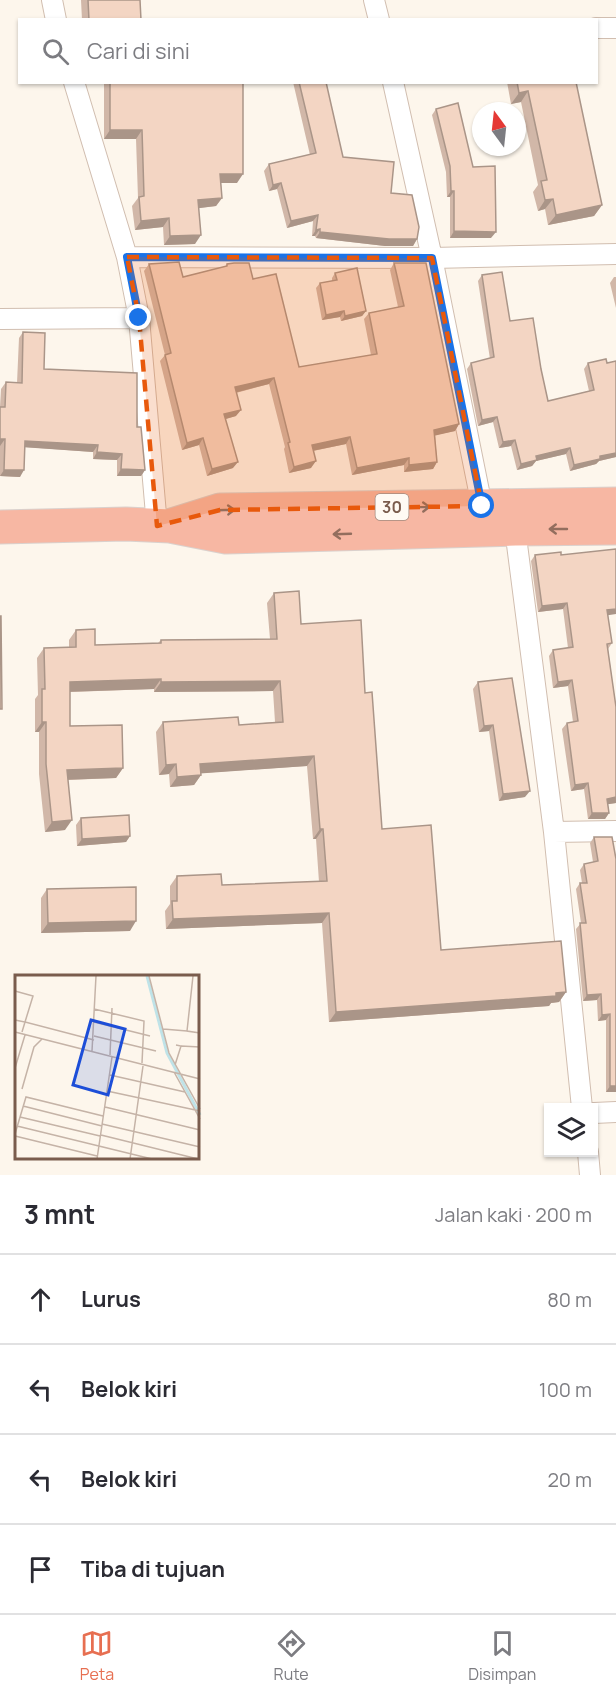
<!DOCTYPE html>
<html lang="id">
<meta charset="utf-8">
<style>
:root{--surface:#fff;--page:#f2f2f3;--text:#2b2b33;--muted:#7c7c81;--line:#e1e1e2;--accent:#e76f51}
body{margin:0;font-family:Manrope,sans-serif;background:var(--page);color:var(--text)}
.controls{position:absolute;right:18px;bottom:18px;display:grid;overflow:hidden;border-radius:0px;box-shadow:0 2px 4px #0004}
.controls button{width:54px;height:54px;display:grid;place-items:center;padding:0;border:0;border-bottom:2px solid var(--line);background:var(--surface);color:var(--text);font:30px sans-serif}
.compass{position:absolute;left:472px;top:102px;width:54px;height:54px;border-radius:50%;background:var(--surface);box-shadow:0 2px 4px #0004;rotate:345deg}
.stop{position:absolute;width:18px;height:18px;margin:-14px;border:4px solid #1a73e8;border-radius:50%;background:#fff}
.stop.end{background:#1a73e8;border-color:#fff;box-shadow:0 2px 6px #0008}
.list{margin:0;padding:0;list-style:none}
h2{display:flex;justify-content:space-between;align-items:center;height:78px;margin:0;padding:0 24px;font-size:26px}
h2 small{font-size:20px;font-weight:400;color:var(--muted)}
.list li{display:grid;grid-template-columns:39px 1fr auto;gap:18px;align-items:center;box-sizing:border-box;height:90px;padding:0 24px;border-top:2px solid var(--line)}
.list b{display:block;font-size:22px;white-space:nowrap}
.list em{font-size:20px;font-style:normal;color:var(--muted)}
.icon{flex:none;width:33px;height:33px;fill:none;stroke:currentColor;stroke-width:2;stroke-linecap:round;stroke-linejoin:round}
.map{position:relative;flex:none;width:616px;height:1175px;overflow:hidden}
.search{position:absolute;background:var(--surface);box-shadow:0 2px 4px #0004;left:18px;right:18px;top:18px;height:66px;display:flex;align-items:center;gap:15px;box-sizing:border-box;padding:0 21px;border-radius:0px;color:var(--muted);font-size:22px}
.sheet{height:438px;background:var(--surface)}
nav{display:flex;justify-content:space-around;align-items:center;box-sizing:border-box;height:84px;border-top:2px solid var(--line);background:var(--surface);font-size:16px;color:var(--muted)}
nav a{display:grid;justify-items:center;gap:3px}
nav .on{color:var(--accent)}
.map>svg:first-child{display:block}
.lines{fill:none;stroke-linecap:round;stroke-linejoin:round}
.street-casing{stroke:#d1beb0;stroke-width:22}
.highway-casing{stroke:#dad1cd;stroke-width:35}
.street{stroke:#fff;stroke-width:20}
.highway{stroke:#f7b7a3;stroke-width:33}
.wall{fill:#d1b7a8}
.shaded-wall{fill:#aa9588}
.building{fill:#f3d5c3;stroke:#aa9588;stroke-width:1.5}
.oneway{stroke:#936e5e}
.route{stroke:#1a73e8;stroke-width:8}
.marked{fill:#e8590c;fill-opacity:0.2;stroke:#e8590c;stroke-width:4.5;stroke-dasharray:12 8;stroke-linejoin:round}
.labels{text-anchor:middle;stroke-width:4.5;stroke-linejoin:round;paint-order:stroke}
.shield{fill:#fffaf3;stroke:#a28b7f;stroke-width:1.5}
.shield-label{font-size:16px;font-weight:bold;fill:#7a5c4d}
.inset-river{fill:none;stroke:#bfe3e8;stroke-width:3}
.inset-road{fill:none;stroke:#c5b3a7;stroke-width:1.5}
.view{fill:#1d4ed8;fill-opacity:0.15;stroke:#1d4ed8;stroke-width:3}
.inset-edge{fill:none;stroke:#7a5c4d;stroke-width:3}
</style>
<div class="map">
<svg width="616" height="1175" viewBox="0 0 616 1175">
<rect width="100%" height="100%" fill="#fdf6ec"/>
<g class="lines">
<defs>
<path id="street" d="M52 0 56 20
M374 0 379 20
M596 28H616
M74 82 127 257 139 318 157 526
M393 82 432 258 482 506
M127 257 432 258 616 254
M0 319 139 318
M515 529 554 832 582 1108
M554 832 616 831
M594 1113 616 1112
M588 1152 590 1175"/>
<path id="highway" d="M172 525 220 510 616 504
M0 527 126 524 170 526 226 537 515 529 616 528"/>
</defs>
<use href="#street" class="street-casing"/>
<use href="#highway" class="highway-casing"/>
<use href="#street" class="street"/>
<use href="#highway" class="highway"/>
</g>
<path class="wall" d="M81 0H140L141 20H82Z
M104 82H243L237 183H221L222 198 216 206 199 208 195 244 164 245 163 227 135 230 132 206 138 198 136 139H104Z
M293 82H326L343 157 391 193 417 239 413 246H385L316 238 315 236H312L313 221 287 228 277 189 269 191 264 171 269 164 310 155Z
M507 82H576L602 205 594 216 548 225 545 209 538 211 533 192 538 185 521 102 511 104Z
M436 109 491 238H450V197H447L446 172 432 115Z
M394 263 459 424 455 431 435 435 437 462 433 469 404 472V465L352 475 346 444 313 451 311 468 289 473 284 449 285 447 269 384 236 393V416L225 419 233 468 207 476 199 445 182 450 160 361 165 355 144 271 149 264 183 277 225 267 227 264 253 279 299 367 371 355 364 319 369 313 398 307 390 270Z
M335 273 366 311 362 316 341 321 340 317 322 320 316 288 320 283 332 281V278Z
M482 275 541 369 548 401 589 391 584 369 588 363H607L616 361V457L599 461 596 464 570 471 566 454 536 461 532 466 517 470 511 446 499 448 493 422 478 426 467 369 471 363 490 359 478 281Z
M614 277H616V308L610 283Z
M23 332 44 369 137 427 145 470 141 476H117V460L93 459V452L25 447 20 477 0 476V407L1 389 6 382 17 383 19 338Z
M535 555H561L608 615 612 643 608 649 616 707V803L608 804 609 813 605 819H588L584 789 571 791 562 729 567 723 573 722 568 686 553 688 549 656 553 650 568 648 563 609 538 612 531 561Z
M274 593 301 624 365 693 382 829 441 950 566 992 559 1002 551 1003 549 1006 329 1022 322 923 166 929 165 911 170 904V886L177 876 222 885 319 882 316 839H313L307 766 201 773V775L194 785 170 787 169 774 159 775 156 732 163 722 239 725 275 722 273 691 154 692V689L70 692V726L123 768 116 778 68 780 65 830 45 832 39 774V732H35V699L38 695 37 658 44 648 69 647V640L76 630 95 645 158 643 161 640 270 639 267 603Z
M478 682 525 797 499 801 489 731 479 732 473 689Z
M81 818 130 836 126 842 77 846 76 825Z
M594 837 616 859V1092H606V1020L598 1021 597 1000 583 1001 576 929 581 923 576 889 580 883H582L580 870 584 864 593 862 590 843Z
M47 889 130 931 41 933V898Z"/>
<path class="shaded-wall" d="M528 91 521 102 511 104 519 93Z
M110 130H142L136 139H104Z
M220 174H243L237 183H214Z
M281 183 277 189 269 191 273 185Z
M451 191H454L450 197H447Z
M222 198 216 206 192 209 198 200Z
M553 199 545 209 538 211 545 200Z
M602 205 594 216 548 225 556 215Z
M318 215 313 221 287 228 291 221Z
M169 218 163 227 135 230 141 221Z
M320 229 315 236H312L316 230Z
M454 231 496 232 491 238H450Z
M320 232 417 239 413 246H385L316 238Z
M201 235 195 244 164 245 170 236Z
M344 311 340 317 322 320 326 315Z
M366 311 362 316 341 321 345 316Z
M274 378 269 384 230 394 235 387Z
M241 410 236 416 219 421 224 414Z
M497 417 493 422 478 426 482 420Z
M459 424 455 431 429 437 434 430Z
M350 437 346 444 307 452 312 445Z
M203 438 199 445 182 450 187 443Z
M0 439H5L0 446Z
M515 440 511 446 499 448 503 442Z
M25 441 98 445 93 452 21 447Z
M570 448 566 454 536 461 532 466 517 470 521 464 536 456Z
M97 452 122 454 117 460 93 459Z
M616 453V457L599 461 596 464 570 471 574 465 600 456Z
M409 458 404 465 352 475 357 468Z
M316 461 311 468 289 473 294 467Z
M238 462 233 468 207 476 212 469Z
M437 462 433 469 404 472 409 465Z
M121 469 145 470 141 476H117Z
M4 470H24L20 477 0 476Z
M567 603 563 609 538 612 542 606Z
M616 609V614L603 616 607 610Z
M161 679 154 689 63 692 70 682Z
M572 680 568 686 553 688 558 682Z
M280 681 273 691 154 692 161 682Z
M42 722H46L39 732H35Z
M493 725 489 731 479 732 484 726Z
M314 756 307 766 193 774 200 764Z
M176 764 169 774 159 775 166 765Z
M123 768 116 778 60 780 67 770Z
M201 775 194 785 170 787 177 777Z
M588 783 584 789 571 791 575 785Z
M530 791 525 797 499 801 503 794Z
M616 797V803L603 805 607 799Z
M592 813H609L605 819H588Z
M72 820 65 830 45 832 52 822Z
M320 829H323L316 839H313Z
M130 836 126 842 77 846 82 839Z
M329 913 322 923 166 929 173 919Z
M136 921 130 931 41 933 48 923Z
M566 992 559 1002 551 1003 549 1006 329 1022 336 1012Z
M601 994 597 1000 583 1001 587 995Z
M610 1014 606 1020 598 1021 602 1015Z
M610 1086H616V1092H606Z"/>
<path class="building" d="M88 0H140L141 20H89Z
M110 82H243V174H220L222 198 198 200 201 235 170 236 169 218 141 221 139 197 144 196 142 130H110Z
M299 82H326L343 157 394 162 391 193 412 195 419 227 417 239H389L320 232V229L316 230 318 215 291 221 281 183 273 185 269 164 316 153Z
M517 82H576L602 205 556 215 553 199 545 200 541 181 547 180 528 91 519 93Z
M458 103 473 167 495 166 496 232 454 231V191H451L450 166 436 109Z
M179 262 183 277 227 266V264L234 263H249L253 279 276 274 299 367 377 354 369 313 404 306 394 263H426L459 424 434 430 437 462 409 465V458L357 468 350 437 312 445 316 461 294 467 288 443 290 442 274 378 235 387 241 410 224 414 238 462 212 469 203 438 187 443 165 355 171 353 149 264Z
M357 268 366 311 345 316 344 311 326 315 320 283 337 280 335 273Z
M502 272 510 321 533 318 541 369 548 401 594 390 588 363 606 359 607 363 616 361V453L600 456V459L574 465 570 448 536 456 537 460 521 464 515 440 503 442 497 417 482 420 471 363 494 357 482 275Z
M23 332 45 333 44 369 137 373V427H141L145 470 121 469 122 454 97 452 98 445 25 441 24 470H4L5 439H0V407H5L6 382 22 383Z
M616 549V609L607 610 612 643 607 644 616 707V797L607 799 609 813H592L588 783 575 785 567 723 578 721 572 680 558 682 553 650 573 647 567 603 542 606 535 555 561 552V555Z
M299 591 301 624 361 620 365 693 372 692 382 829 431 825 441 950 561 941 566 992 556 993V996L336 1012 329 913 173 919 172 901H177V876L221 874 222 885 327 881 323 829H320L314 756 200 764 201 775 177 777 176 764 166 765 163 722 238 717 239 725 283 722 280 681 161 682V679L70 682V726L122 725 123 768 67 770 72 820 52 822 46 764V722H42V689H45L44 648 76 647V630L95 629V645L161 643V640L277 639 274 593Z
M0 616H1L2 709H0Z
M512 678 530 791 503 794 493 725 484 726 478 682Z
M129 815 130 836 82 839 81 818Z
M594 837H612L616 859V1086H610V1014L602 1015 601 994 587 995 580 923H586L580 883H587L584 864 598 861Z
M136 887V921L48 923 47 889Z"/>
<defs><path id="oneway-shaft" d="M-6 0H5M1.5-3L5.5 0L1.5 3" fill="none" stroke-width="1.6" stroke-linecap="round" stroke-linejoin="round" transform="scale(1.5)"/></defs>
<g class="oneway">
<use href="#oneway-shaft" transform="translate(421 507) rotate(-1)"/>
<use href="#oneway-shaft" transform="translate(226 510) rotate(-2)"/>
<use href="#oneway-shaft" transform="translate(558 529) rotate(180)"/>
<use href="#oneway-shaft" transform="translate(342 534) rotate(178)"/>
</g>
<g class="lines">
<path class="route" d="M139 318 127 257 432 258 482 506"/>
</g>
<path class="marked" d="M127 257 432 258 482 506 220 510 157 526 139 318Z"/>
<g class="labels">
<rect class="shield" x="375.5" y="494" width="33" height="26" rx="4.5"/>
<g class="shield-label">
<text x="392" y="513">30</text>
</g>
</g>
<g transform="translate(15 975)">
<rect width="184" height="184" fill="#fdf6ec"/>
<path class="inset-river" d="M132 1 152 78 185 140"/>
<path class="inset-road" d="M134 1 154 78 185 134M178 1 172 56 185 58M0 16 18 21 10 47 79 65M79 34 129 46 127 88M0 45 10 47 7 57M79 47 135 61M148 54 172 56M0 57 185 104M79 61 141 76M166 71 185 72M77 76 81 1M95 80 97 33M160 90 166 71 161 70M0 93 10 60M159 97 185 144M95 100 170 117M7 114 19 72 27 64M92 116 185 136M8 131 87 151M90 132 185 155M5 142 85 161M87 149 185 172M2 151 137 184M0 159 11 122 88 141M86 160 183 184M0 161 82 181M82 184 97 82M115 184 128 91"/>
<path class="view" d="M76 45 110 54 93 120 58 110Z"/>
<rect width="184" height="184" class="inset-edge"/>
</g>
</svg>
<div class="controls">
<button><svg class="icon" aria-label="layers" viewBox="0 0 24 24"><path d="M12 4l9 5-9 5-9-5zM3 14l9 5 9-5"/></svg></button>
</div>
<svg class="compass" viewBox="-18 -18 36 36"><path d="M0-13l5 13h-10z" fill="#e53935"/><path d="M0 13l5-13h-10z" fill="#7c7c81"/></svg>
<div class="stop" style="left:482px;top:506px"></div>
<div class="stop end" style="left:139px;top:318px"></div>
<div class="search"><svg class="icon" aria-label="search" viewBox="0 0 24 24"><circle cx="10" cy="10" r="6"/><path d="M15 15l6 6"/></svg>Cari di sini</div>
</div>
<section class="sheet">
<h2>3 mnt<small>Jalan kaki · 200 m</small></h2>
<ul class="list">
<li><svg class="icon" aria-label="ahead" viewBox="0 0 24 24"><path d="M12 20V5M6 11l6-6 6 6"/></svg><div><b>Lurus</b></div><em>80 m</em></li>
<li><svg class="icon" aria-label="left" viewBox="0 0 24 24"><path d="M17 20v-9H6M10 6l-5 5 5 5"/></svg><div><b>Belok kiri</b></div><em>100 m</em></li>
<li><svg class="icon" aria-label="left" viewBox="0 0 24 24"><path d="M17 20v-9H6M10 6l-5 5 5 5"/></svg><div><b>Belok kiri</b></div><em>20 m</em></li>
<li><svg class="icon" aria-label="arrive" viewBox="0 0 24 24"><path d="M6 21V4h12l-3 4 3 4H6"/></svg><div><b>Tiba di tujuan</b></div></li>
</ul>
</section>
<nav>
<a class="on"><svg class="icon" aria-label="map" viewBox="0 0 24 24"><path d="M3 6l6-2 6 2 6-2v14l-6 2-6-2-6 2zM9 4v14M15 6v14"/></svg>Peta</a>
<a><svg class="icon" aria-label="directions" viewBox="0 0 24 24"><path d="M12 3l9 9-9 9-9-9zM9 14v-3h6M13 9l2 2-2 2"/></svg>Rute</a>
<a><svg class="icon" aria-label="saved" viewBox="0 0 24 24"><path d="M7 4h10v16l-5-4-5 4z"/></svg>Disimpan</a>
</nav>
